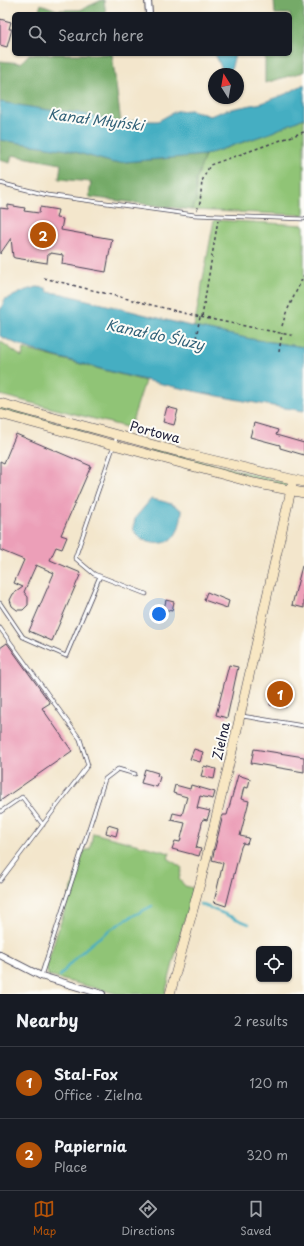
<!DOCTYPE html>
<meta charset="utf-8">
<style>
:root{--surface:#171b24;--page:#242831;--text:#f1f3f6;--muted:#9ea1a6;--line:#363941;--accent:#b45309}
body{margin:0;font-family:"Playpen Sans",sans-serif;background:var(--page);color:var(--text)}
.controls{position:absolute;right:12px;bottom:12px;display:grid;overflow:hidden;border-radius:6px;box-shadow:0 1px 3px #0004}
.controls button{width:36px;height:36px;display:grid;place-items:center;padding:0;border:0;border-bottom:1px solid var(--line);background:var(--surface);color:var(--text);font:20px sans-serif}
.compass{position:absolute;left:208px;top:68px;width:36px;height:36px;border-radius:50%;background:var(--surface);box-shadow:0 1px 3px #0004;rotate:349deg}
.you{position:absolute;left:159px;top:614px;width:14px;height:14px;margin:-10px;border:3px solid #fff;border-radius:50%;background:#1a73e8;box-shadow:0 0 0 6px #1a73e833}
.badge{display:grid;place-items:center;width:26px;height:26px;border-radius:50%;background:var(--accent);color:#fff;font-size:13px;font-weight:700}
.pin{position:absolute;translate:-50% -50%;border:2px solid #fff;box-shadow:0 1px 4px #0006}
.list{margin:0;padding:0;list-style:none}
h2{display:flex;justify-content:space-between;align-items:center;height:52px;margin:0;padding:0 16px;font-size:17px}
h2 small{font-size:13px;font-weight:400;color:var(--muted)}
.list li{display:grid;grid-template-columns:26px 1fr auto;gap:12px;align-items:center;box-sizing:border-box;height:72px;padding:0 16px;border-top:1px solid var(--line)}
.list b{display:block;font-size:15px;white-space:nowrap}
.list p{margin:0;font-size:13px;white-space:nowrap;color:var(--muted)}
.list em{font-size:13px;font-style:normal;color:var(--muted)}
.icon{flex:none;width:22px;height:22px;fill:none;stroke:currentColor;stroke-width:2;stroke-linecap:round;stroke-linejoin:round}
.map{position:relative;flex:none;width:304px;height:994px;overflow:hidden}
.search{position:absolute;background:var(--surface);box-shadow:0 1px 3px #0004;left:12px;right:12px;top:12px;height:44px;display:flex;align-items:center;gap:10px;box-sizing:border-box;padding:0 14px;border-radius:6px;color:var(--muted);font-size:15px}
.sheet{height:196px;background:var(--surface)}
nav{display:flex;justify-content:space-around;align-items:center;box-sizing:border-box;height:56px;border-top:1px solid var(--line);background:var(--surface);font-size:11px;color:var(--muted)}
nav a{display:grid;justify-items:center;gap:2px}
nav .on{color:var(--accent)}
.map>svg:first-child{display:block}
.green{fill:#90c476;stroke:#597358}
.forest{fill:#74aa67;stroke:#4b6651}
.water{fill:#44aec2;stroke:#33687e}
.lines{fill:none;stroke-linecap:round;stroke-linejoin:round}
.stream{stroke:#44aec2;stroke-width:2.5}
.building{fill:#ec9fb8}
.lane-casing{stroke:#413f51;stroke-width:4.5}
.street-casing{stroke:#413f51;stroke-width:8}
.secondary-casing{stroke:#413f51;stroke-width:10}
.path{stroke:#413f51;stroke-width:1.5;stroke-dasharray:3 3;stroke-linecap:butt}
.lane{stroke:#fff;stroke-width:3}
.street{stroke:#fff;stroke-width:6}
.secondary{stroke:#f8e7c3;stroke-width:9}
.labels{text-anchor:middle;stroke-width:4;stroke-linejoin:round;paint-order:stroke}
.street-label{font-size:13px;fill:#22223b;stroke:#fdfcf7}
.water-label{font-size:14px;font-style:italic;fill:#316178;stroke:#fdfcf7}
</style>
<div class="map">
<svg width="304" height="994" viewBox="0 0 304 994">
<rect width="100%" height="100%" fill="#fdfcf7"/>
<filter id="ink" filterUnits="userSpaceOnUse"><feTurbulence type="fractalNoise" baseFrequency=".025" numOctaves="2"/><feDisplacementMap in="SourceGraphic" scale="8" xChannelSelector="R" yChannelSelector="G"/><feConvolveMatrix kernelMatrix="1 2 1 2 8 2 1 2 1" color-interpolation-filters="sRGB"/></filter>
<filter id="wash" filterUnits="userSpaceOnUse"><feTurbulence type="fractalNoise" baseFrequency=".012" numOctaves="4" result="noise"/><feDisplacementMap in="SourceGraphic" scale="16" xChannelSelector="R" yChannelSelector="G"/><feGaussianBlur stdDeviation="0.9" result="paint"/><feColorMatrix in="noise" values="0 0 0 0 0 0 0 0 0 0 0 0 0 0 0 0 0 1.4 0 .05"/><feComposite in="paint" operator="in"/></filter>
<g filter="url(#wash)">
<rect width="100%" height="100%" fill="#f3e6cc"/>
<path class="green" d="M304 118V215L191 210 196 202V180L205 155 270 133Z
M214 220 304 225V347L251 339 194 327Z
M0 341 22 357 24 349 145 381 130 428 0 395Z
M0 406 108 437V439L0 411Z
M130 442 286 483 288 485 285 487 132 446 129 444Z
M93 833 170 853 168 858 182 868 179 879 185 886 193 888 165 994H118L48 976 46 967 48 961 84 851 90 849Z"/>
<path class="forest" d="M102 0H104L106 14H38L41 4 57 10H80Z
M274 0H304V72L265 83V54H290V14H275Z
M29 54H112L121 123 80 113 48 110 0 102V61L21 63Z
M0 140 68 150 114 163 205 155 196 180V202L191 210 89 197 91 182 59 179 61 164 12 155 10 163 0 160Z"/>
<path class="water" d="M215 54H235L231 70 225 72 221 67Z
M304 84V118L270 133 205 155 114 163 68 150 0 140V102L48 110 80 113 121 123 134 121H158L176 111 191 110 210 116 226 110 262 103 288 93Z
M37 287 46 288 48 292 63 294 194 327 251 339 304 347V411C232 400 160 385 90 366 59 357 28 351 0 336V309H1L5 299 9 298 26 290Z
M151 499C162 501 174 503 182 511 180 530 175 546 153 543 143 541 139 538 133 530L135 518Z"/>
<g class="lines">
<path class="stream" d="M200 904 249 924
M60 976C83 945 117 923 152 906"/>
</g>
<g id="blocks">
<path class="building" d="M0 19 11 22 9 29H12L7 47 0 45Z
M8 205 25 208 24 211 39 213 40 207 58 210 56 218 63 219 61 230 112 239 106 272 62 264 63 255 51 253V254H48L47 263 15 258 13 257 11 238 0 254V208L8 209Z
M167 407 178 410 174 425 163 422Z
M254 423 278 430 276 435 304 443V455L280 448V445L250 437Z
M16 434 91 466 61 535 67 537 62 549 56 547 50 560 81 573 52 641 29 631 54 573 36 565 24 592 28 597V605L23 610H17L12 606 10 600 13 594 23 587 14 583 24 560 0 550V461L4 463Z
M302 566 304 567V608L292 605Z
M207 592 229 601 227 608 204 600Z
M166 600 174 602 172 611 164 609Z
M7 643 50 703 42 708 72 751 0 801V648Z
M229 665 238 667 227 718 216 715Z
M273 685 290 688 286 707 270 705Z
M194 749 203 752 200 762 190 759Z
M254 749 304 757V772L251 763Z
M204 766 216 769 214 779 201 776Z
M145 769 158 773 157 776 160 777 157 787 141 783Z
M238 775 250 779 248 788 244 787 241 799 249 801 240 836 249 838 247 844 243 843 241 847 226 906 214 902 223 863 212 860 223 815H227Z
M175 785 190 789 191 785 215 792 213 799 200 796 197 808 210 811 207 820 203 819 196 848 201 849 199 856 172 849 175 841 180 842 185 823 171 820 173 813 182 815 187 797 173 793Z
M108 825 118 828 116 836 106 833Z"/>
</g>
</g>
<g filter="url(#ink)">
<use href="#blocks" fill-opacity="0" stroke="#413f51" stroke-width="1"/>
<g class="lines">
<defs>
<path id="lane" d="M0 183 47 195 195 215 304 219
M117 436 75 558 94 574 146 594
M0 603 23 637 66 656 100 576
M0 628 80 739 88 765 0 881
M242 716 304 726
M0 812 22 797 43 825
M41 976 105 779 118 769 135 774"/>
<path id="street" d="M148 0 149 14
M0 955 41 976 102 994"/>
<path id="secondary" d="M0 403 187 454 304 482
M0 414 254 483 304 493
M170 994 201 880 233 747 293 481"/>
</defs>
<use href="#lane" class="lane-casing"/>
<use href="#street" class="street-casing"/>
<use href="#secondary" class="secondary-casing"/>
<path class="path" d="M197 210 200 203 202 181 210 165 304 132
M44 278 200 317 295 336
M202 317 218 220
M282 326 286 313 304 275
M196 338 200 317
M279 352 282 333"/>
<use href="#lane" class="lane"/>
<use href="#street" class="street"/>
<use href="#secondary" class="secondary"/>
</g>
</g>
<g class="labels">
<g class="street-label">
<text transform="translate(155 432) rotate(15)" y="5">Portowa</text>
<text transform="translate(221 741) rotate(-77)" y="5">Zielna</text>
</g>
<g class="water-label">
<text transform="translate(96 120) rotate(7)" y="5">Kanał Młyński</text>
<text transform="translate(155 335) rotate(12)" y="5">Kanał do Śluzy</text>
</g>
</g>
</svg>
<div class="controls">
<button><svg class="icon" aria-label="locate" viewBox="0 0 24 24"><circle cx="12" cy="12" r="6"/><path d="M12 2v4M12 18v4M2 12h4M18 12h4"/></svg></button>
</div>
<svg class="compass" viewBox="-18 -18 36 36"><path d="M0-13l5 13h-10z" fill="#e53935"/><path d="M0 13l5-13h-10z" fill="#9ea1a6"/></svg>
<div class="you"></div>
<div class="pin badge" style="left:280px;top:694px">1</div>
<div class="pin badge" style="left:43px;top:235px">2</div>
<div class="search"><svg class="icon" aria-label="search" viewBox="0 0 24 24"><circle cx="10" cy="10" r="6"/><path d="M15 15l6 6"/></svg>Search here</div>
</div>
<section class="sheet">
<h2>Nearby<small>2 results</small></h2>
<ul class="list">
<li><span class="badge">1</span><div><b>Stal-Fox</b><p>Office · Zielna</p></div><em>120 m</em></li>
<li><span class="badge">2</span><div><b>Papiernia</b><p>Place</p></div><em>320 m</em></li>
</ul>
</section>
<nav>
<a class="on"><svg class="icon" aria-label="map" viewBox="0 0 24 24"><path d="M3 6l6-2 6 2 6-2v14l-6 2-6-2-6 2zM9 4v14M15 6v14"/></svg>Map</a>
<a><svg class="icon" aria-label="directions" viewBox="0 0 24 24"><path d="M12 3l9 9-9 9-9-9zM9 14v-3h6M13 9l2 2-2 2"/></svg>Directions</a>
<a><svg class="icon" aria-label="saved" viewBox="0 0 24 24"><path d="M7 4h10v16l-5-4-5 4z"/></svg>Saved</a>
</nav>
